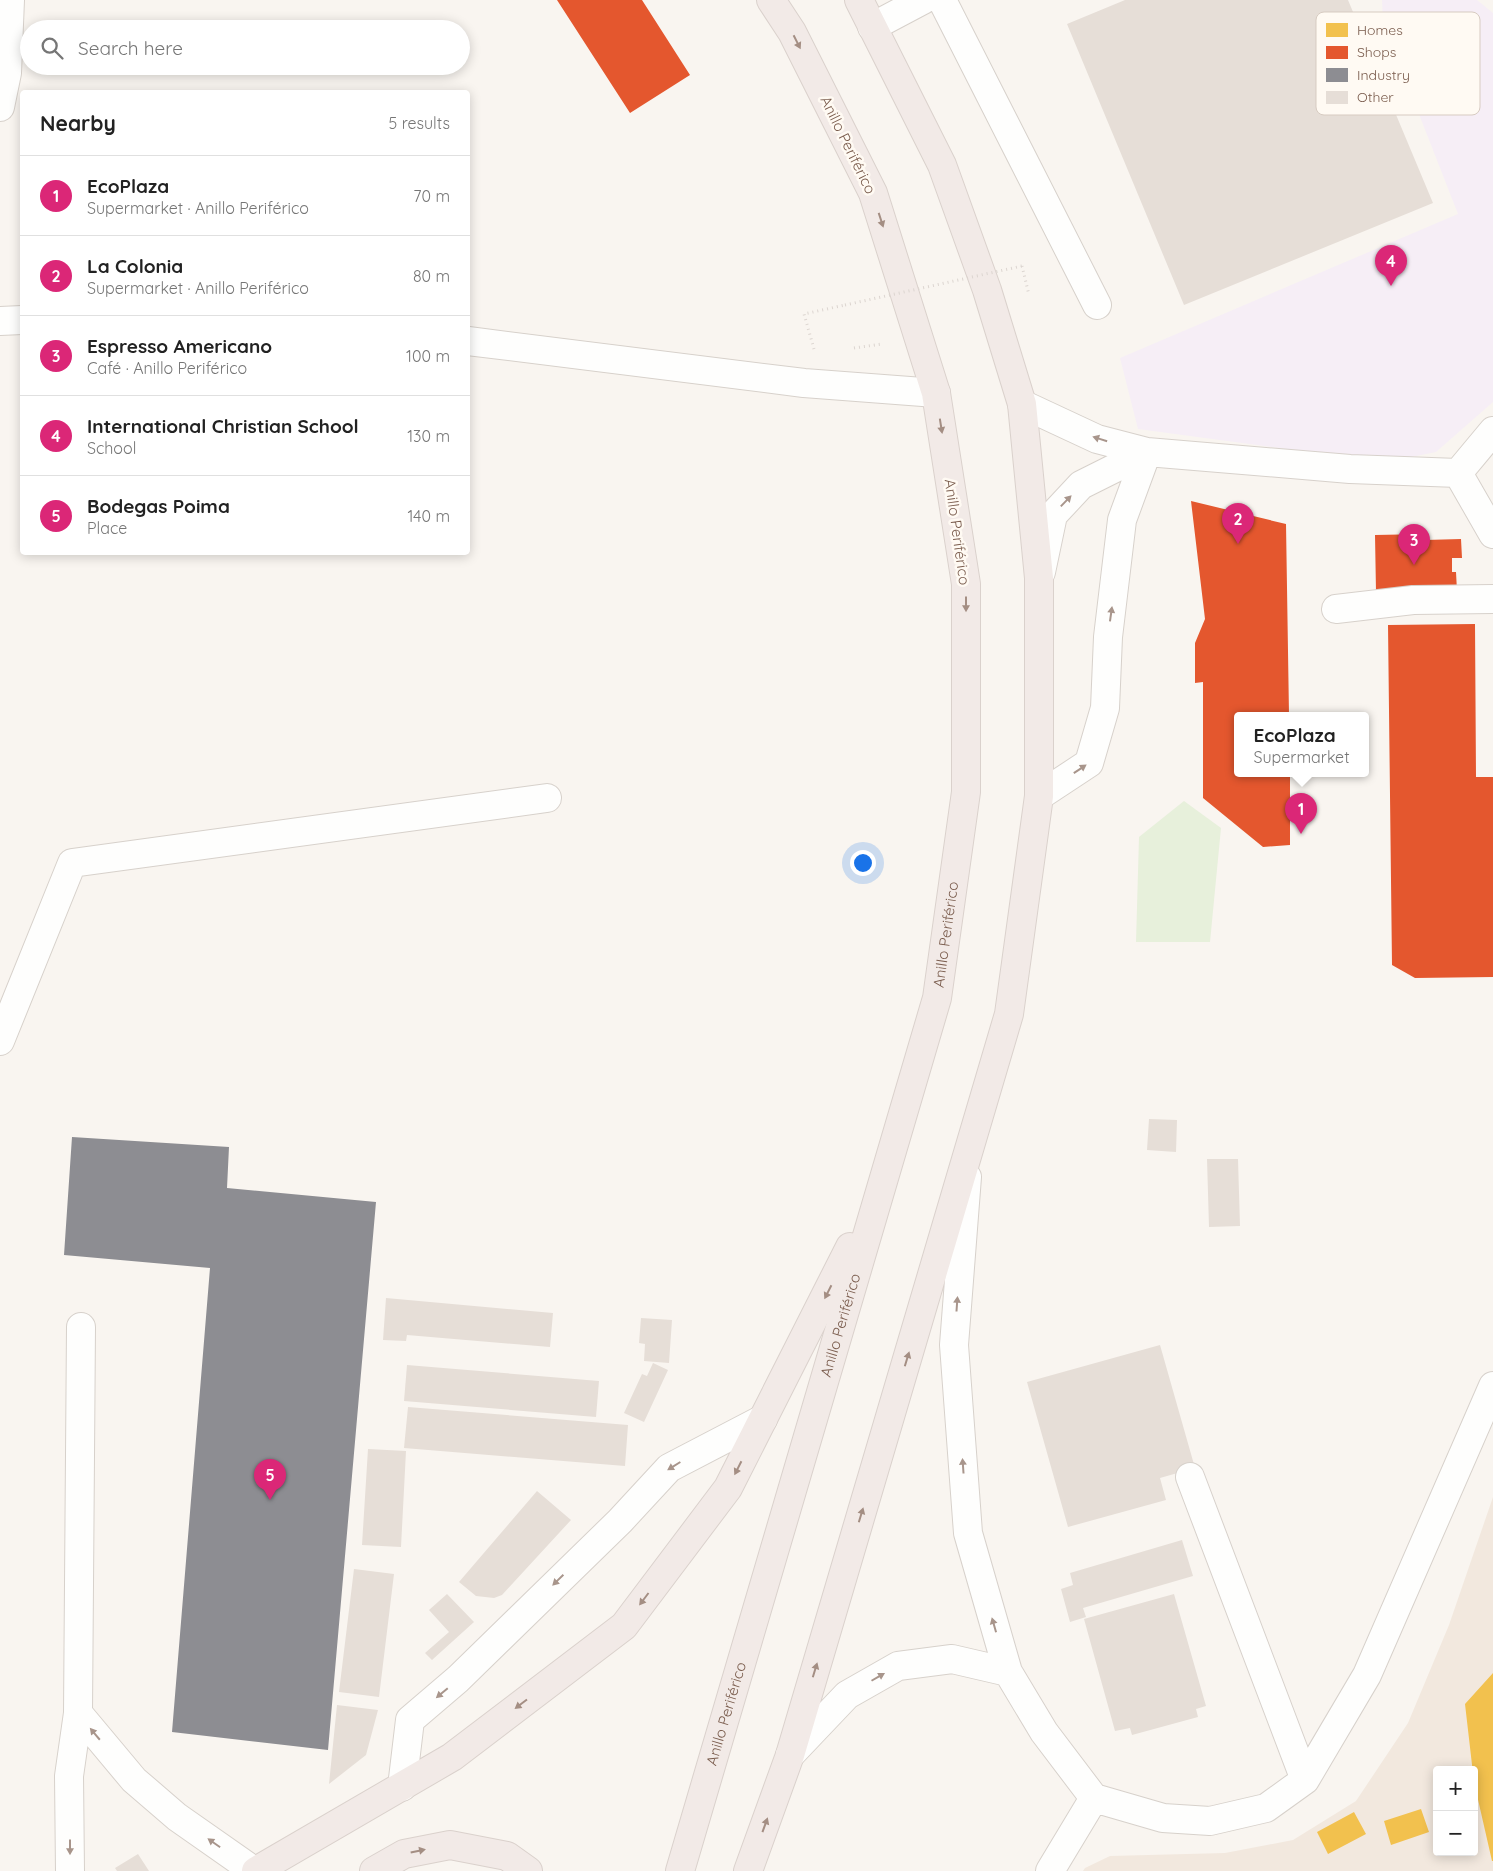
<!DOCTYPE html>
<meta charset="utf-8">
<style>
:root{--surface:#fff;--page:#f2f2f2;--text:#222;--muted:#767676;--line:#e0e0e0;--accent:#db2777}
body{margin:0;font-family:Quicksand,sans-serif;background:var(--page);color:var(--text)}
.controls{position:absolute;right:15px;bottom:15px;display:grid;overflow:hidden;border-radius:5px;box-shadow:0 2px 12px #0003}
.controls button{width:45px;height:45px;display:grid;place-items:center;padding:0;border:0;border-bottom:1px solid var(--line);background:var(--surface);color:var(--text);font:25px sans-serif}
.you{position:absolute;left:862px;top:862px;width:18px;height:18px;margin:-12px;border:4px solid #fff;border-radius:50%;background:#1a73e8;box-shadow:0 0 0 8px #1a73e833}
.badge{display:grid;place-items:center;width:32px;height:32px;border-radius:50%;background:var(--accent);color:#fff;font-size:16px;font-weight:700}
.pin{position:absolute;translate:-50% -41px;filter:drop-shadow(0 1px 2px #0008)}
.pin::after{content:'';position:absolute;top:26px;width:18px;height:15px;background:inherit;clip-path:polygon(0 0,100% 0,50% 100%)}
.popup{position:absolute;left:1234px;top:712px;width:135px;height:65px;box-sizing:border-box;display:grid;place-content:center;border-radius:5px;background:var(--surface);filter:drop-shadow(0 1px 4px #0005);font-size:16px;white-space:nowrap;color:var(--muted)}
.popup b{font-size:19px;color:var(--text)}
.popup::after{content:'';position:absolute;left:50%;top:100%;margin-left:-10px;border:10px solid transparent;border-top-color:var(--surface)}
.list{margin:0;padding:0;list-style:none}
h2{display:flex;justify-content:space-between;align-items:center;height:65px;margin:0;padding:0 20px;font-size:21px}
h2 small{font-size:16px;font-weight:400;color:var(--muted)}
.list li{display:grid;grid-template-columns:32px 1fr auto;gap:15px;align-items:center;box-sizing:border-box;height:80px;padding:0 20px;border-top:1px solid var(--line)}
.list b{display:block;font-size:19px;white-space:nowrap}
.list p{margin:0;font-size:16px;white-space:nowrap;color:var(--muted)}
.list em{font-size:16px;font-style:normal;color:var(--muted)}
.icon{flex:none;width:28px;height:28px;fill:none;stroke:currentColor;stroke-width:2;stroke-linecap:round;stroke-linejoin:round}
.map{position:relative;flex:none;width:1493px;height:1871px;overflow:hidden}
.search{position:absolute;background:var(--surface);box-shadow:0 2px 12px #0003;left:20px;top:20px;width:450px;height:55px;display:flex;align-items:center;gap:12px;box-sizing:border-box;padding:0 18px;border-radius:28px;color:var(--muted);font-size:19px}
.panel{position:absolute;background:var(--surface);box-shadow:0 2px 12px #0003;left:20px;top:90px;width:450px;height:465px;border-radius:5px}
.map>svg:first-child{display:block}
.residential{fill:#f2e8de;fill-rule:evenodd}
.education{fill:#f6eef6}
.green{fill:#e7f0db}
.homes{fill:#f2c14e}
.shops{fill:#e4572e}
.industry{fill:#8d8d92}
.building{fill:#e6ded7}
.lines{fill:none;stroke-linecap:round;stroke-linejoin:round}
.minor-casing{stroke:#d7d1cb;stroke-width:30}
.highway-casing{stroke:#dad1cc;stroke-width:30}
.path{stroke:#dcd5d0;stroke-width:3;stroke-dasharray:1 4;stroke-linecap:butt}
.minor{stroke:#fefefd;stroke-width:28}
.highway{stroke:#f2eae7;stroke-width:28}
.path-bridge{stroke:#dcd5d0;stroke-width:3;stroke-dasharray:1 4;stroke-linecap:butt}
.oneway{fill:#a48e83}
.oneway2{fill:#a8958b}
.labels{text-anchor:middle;stroke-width:5;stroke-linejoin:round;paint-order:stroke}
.street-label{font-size:15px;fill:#7a5c4d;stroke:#fffaf3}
.key{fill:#fffaf3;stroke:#d7cbc1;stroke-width:1}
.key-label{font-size:14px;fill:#7a5c4d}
</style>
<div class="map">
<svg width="1493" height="1871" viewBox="0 0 1493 1871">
<rect width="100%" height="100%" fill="#f9f5f0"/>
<path class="residential" d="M1493 1497V1871H1083L1085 1868 1110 1856 1225 1853 1293 1840 1356 1801 1408 1723 1449 1625ZM1437 1770H1474V1852H1437Z"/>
<path class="education" d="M1382 0H1477L1493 13V402L1436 452 1401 459H1362L1138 429 1120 358 1458 214 1383 22Z"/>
<path class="green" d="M1184 801 1221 828 1210 942H1136L1139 837Z"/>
<path class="homes" d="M1493 1673V1861H1492L1474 1782 1465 1704Z
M1421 1809 1429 1832 1391 1845 1384 1821Z
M1354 1812 1366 1834 1328 1854 1317 1832Z"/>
<path class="shops" d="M557 0H642L690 75 630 113Z
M1191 501 1286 524 1289 715H1237V773H1290V845L1263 847 1203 798V682L1195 683V643L1205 619Z
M1425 534V540L1461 539 1462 558H1452V572H1456L1457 591 1376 592 1375 535Z
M1475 624 1476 777H1493V977L1415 978 1392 965 1388 625Z"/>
<path class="industry" d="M72 1137 229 1147 227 1188 376 1202 328 1750 172 1732 210 1268 64 1255Z"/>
<path class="building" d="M1125 0H1348L1433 203 1184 305 1067 24Z
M1149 1119 1177 1120 1176 1152 1147 1150Z
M1207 1159H1238L1240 1226 1209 1227Z
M386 1298 553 1313 550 1347 407 1335 406 1341 383 1340Z
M641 1318 672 1320 669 1363 644 1361 645 1344 639 1343Z
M1160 1345 1195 1468 1160 1478 1166 1500 1068 1527 1027 1382Z
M653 1363 668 1370 644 1422 624 1413 642 1374 647 1376Z
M407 1365 599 1381 596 1417 404 1401Z
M408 1407 628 1425 625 1466 404 1448Z
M368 1449 406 1451 401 1547 362 1545Z
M537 1491 571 1520 502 1595 494 1598 476 1596 459 1582Z
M1182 1540 1193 1576 1083 1608 1086 1617 1070 1622 1061 1589 1073 1585 1070 1573Z
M354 1569 394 1574 379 1697 339 1692Z
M447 1594 474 1622 432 1660 425 1653 449 1632 429 1610Z
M1174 1594 1206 1706 1196 1709 1198 1717 1132 1735 1130 1728 1115 1731 1084 1619Z
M337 1705 378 1710 366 1755 329 1784Z
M138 1854 149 1871H117L115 1868Z"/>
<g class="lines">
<defs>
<path id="minor" d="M942 0 1097 305
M872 27 923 0
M0 107 7 73 10 0
M0 321 22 320
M468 341 804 383 936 393
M1022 404 1097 439 1147 452 1350 469 1458 473 1493 431
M1458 473 1493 534
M1041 572 1053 515 1081 485 1147 452
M1336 609 1413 600 1493 599
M1039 796 1089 763 1105 708 1108 637 1122 520 1147 452
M0 1041 72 863 547 798
M967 1177 954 1345 968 1533 1008 1672 1044 1732 1094 1798 1163 1818 1210 1821 1266 1808 1305 1780 1367 1675 1493 1386
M1190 1477 1305 1780
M78 1713 81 1327
M790 1755 847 1695 898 1666 952 1659 1008 1672
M402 1787 410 1720 458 1679 620 1521 669 1468 763 1419
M70 1871 69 1776 78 1713 134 1780 177 1817 254 1871
M1050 1871 1094 1798"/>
<g id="highway">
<path d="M256 1871 452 1757 624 1626 728 1488 850 1247"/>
<path d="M374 1871 404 1854 450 1845 507 1856 528 1871"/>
<path id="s1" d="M680 1871 937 998 966 792V584L936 393 873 193 792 32 771 0"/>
<path d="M748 1871 790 1755 1009 1014 1039 796V578L1022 404 987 290 942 165 859 0"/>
</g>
</defs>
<use href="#minor" class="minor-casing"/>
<use href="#highway" class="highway-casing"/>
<path class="path" d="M1022 266 1029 295
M854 348 882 344
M814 349 804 314 845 305"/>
<use href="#minor" class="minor"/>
<use href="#highway" class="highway"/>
<path class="path-bridge" d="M845 305 1022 266"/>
</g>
<defs><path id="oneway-solid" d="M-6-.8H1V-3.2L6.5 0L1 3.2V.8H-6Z" transform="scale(1.25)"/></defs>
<g class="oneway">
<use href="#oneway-solid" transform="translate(797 42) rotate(63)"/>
<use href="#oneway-solid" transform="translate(881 220) rotate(72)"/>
<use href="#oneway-solid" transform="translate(941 426) rotate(81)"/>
<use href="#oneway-solid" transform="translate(966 604) rotate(90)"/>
<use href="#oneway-solid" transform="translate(828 1292) rotate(117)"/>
<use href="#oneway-solid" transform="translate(907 1359) rotate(-73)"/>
<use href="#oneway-solid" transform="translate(738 1468) rotate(117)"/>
<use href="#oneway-solid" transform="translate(861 1515) rotate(-73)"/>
<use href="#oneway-solid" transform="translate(644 1599) rotate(127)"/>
<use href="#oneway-solid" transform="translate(815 1670) rotate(-73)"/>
<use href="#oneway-solid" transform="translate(521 1704) rotate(143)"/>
<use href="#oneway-solid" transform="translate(765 1825) rotate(-70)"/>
<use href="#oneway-solid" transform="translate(418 1851) rotate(-12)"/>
</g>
<g class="oneway2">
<use href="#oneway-solid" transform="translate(1100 439) rotate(-162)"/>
<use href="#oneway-solid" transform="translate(1066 501) rotate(-46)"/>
<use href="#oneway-solid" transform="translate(1111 614) rotate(-82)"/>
<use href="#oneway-solid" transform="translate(1080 769) rotate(-34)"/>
<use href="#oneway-solid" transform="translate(957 1304) rotate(-86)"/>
<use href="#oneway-solid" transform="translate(674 1466) rotate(148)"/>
<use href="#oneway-solid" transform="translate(963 1466) rotate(-94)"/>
<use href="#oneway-solid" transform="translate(558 1580) rotate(136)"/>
<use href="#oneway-solid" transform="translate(994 1625) rotate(-106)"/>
<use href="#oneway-solid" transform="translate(878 1677) rotate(-30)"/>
<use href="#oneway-solid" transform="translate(442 1693) rotate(140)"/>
<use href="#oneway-solid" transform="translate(95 1734) rotate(-130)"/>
<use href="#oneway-solid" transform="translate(214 1843) rotate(-145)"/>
<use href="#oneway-solid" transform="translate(70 1847) rotate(90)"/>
</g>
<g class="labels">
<g class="street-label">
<text transform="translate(848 145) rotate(64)" y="5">Anillo Periférico</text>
<text transform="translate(957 532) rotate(82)" y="5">Anillo Periférico</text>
<text dy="5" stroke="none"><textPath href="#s1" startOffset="974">Anillo Periférico</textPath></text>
<text dy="5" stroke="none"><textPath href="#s1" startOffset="569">Anillo Periférico</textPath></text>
<text dy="5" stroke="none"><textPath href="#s1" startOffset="164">Anillo Periférico</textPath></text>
</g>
</g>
<rect x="1316" y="12" width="164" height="103" rx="8" class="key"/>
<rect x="1326" y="23" width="22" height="14" fill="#f2c14e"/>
<rect x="1326" y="46" width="22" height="13" fill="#e4572e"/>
<rect x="1326" y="68" width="22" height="14" fill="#8d8d92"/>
<rect x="1326" y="91" width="22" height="13" fill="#e6ded7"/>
<g class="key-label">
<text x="1357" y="35">Homes</text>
<text x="1357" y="57">Shops</text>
<text x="1357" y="80">Industry</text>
<text x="1357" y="102">Other</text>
</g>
</svg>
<div class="controls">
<button>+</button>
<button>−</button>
</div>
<div class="you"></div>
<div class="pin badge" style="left:1301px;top:834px">1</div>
<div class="popup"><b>EcoPlaza</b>Supermarket</div>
<div class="pin badge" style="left:1238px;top:544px">2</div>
<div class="pin badge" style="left:1414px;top:565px">3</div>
<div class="pin badge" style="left:1391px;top:286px">4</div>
<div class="pin badge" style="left:270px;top:1500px">5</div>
<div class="search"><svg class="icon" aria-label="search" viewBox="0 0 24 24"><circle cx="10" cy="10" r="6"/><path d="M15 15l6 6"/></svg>Search here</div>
<section class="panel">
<h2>Nearby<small>5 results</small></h2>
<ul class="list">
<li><span class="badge">1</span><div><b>EcoPlaza</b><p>Supermarket · Anillo Periférico</p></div><em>70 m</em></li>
<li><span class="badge">2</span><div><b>La Colonia</b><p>Supermarket · Anillo Periférico</p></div><em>80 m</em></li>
<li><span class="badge">3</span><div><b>Espresso Americano</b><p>Café · Anillo Periférico</p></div><em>100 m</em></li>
<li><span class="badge">4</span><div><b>International Christian School</b><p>School</p></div><em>130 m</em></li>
<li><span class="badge">5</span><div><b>Bodegas Poima</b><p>Place</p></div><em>140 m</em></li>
</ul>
</section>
</div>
